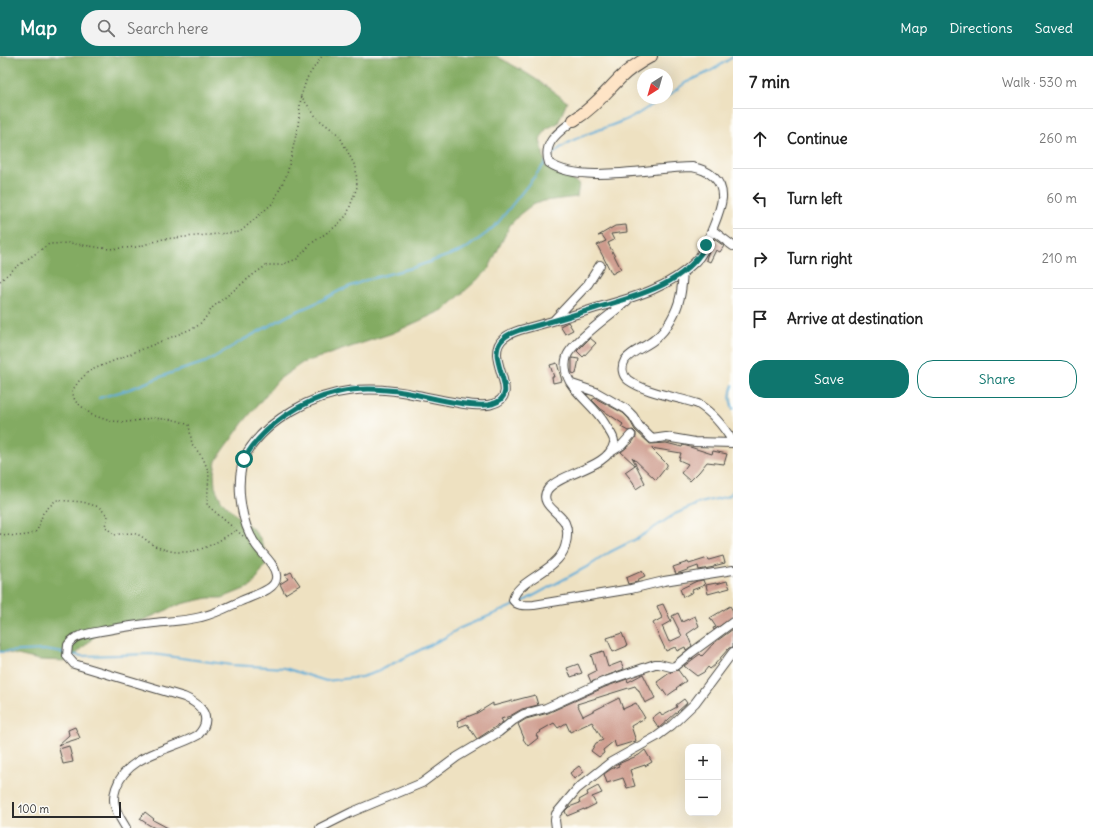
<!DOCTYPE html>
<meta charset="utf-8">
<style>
:root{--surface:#fff;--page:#f2f2f2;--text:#222;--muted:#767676;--line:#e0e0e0;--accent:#0f766e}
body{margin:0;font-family:Delius,sans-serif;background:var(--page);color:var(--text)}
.controls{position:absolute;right:12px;bottom:12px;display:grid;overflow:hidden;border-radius:8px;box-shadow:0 4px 16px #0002}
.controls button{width:36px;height:36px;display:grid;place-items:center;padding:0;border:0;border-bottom:1px solid var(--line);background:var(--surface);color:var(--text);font:20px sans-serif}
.compass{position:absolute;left:637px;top:12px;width:36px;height:36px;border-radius:50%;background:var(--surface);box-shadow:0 4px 16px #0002;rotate:217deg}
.scale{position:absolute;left:12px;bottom:10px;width:109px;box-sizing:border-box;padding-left:4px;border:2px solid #2b2b2b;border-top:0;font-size:11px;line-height:14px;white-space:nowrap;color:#2b2b2b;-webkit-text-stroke:3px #fdfcf7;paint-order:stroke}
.stop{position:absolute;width:12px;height:12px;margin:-9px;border:3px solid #0f766e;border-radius:50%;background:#fff}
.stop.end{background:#0f766e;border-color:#fff;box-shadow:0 1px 4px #0008}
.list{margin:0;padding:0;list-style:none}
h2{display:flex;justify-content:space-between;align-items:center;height:52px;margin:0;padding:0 16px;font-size:17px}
h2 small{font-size:13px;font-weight:400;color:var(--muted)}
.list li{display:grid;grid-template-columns:26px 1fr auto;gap:12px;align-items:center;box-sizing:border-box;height:60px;padding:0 16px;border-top:1px solid var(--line)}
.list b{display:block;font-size:15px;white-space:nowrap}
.list em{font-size:13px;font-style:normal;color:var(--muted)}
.actions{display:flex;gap:8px;padding:12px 16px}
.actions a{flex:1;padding:9px 0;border:1px solid var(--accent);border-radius:16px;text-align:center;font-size:14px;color:var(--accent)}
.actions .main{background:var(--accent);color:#fff}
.icon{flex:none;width:22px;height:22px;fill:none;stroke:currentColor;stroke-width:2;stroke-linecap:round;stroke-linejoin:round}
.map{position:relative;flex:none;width:733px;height:772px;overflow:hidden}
header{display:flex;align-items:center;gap:24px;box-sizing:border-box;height:56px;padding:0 20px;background:var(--accent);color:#fff}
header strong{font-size:19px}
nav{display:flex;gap:22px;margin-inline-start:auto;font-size:14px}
.search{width:280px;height:36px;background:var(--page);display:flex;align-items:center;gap:10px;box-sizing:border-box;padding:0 14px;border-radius:22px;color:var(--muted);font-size:15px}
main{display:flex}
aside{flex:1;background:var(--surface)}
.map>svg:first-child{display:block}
.forest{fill:#83ab62;stroke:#576b46}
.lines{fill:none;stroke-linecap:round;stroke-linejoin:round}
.stream{stroke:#5dabd7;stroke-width:2}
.building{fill:#ce9b8d}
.street-casing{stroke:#484642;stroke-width:10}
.secondary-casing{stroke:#484642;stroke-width:14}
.path{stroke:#484642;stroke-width:1.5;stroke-dasharray:1 3;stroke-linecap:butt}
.street{stroke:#fff;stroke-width:8}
.secondary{stroke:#fee4c6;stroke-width:12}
.route{stroke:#0f766e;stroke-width:5}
</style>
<header>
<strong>Map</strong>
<div class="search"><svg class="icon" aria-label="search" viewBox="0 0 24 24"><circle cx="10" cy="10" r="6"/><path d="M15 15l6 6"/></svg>Search here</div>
<nav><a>Map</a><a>Directions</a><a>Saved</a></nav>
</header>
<main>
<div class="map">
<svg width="733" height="772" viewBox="0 0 733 772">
<rect width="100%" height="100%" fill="#fdfcf7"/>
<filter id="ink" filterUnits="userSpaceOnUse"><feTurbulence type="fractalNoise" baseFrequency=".025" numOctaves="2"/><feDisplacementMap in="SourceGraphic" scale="8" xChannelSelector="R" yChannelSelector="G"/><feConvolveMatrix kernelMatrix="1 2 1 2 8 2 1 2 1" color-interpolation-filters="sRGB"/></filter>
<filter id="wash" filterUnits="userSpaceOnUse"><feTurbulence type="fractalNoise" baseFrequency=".012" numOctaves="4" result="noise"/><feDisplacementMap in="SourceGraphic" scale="16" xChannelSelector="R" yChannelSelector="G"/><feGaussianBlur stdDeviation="0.9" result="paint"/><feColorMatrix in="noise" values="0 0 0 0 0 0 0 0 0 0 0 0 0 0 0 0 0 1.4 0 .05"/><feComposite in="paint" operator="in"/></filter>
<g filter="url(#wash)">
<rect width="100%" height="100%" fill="#eee1c1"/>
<path class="forest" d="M0 0H496C521 13 545 28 567 46L558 67 546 73 540 84 546 110 556 117 568 121 579 128 577 141 544 145 532 149 520 158 510 169 488 214 445 253 393 277 302 307 278 324 242 368 216 405 214 417 215 431 221 444 241 464 252 472 260 482 265 495 266 508 252 530 222 542H208L181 548 134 568 97 578 69 605 39 604 0 595Z"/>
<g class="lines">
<path class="stream" d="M667 41 685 27 709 16 733 1
M550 101C572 78 606 74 634 60 644 55 653 47 663 42
M733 329C729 338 730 344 733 353
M99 342 130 333 168 318 206 306 243 284 291 258 316 247 341 234 366 224 415 211 464 194 487 177 497 168 546 106
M522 546 592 508 610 496 640 481 675 458 700 447 729 440 733 435
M0 596 44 594 64 597
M69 598 82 600 152 598 232 609 285 612 326 625 361 621 374 617 446 581 458 573 515 549"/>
</g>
<g id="blocks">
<path class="building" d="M626 169 627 176 611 178 614 184 608 187 621 213 612 218 597 189 606 185 602 179 598 180 615 170Z
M714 183 724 190 720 196 716 194 710 206 706 204 707 200Z
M568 266 573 274 565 278 560 270Z
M590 282 596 287 583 301 577 295Z
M572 302 579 303 576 318 572 317Z
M557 307 562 325 553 327 552 321H554L550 309Z
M595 342 623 357 629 363 635 374 650 388 666 387 682 391 683 389 690 391 712 398 713 395 727 398 724 408 707 406 699 416 690 425 681 417 688 408 679 404 681 397 651 392 667 408V410L656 424 632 401 645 427 636 433 633 426 625 416 635 409 621 396 632 387 636 381V377L633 374 628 375 621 371 623 368 601 353 592 344Z
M723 500 725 507 714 510V511L699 514 698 510 676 518 673 511 688 506 689 508 708 502 709 504Z
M642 515 645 520 637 524 638 526 628 528 626 522Z
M291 516 300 529 285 538 280 528 288 523 285 519Z
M703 524 705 529 692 534 693 536 683 541 680 533 697 525Z
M727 525 730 532 708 538 706 529 716 527V528Z
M663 548 671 565 662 570 669 586 682 580 672 560 678 557 682 566 695 560 699 570 687 578 692 590 686 594 685 591 677 595 675 591 666 595 653 567 662 562 657 550Z
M730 550 733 555V561L714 574 713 572 716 571 710 562Z
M733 573V591L729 592 715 608H716L710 613 708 611 704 616 697 620 684 610 700 598 702 600 714 587Z
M622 577 627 590 613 596 607 582Z
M603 595 608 611 621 606 624 613 591 626 588 619 596 615 591 599Z
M578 608 582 617 571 621 567 612Z
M678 614 686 625 676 632 677 633 667 640 657 626 671 616Z
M643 618 655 642 645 647 638 633H637L635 630 577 648 583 660 619 642 623 653 636 647 645 662 631 670 636 685 616 691 614 685 603 694 604 697 599 701 591 695 596 687 603 684 592 666 570 676 566 667 558 672 554 667 540 675 541 676 536 679 538 682 528 690 523 683 524 682 518 668 526 663 548 657 605 631 627 623 628 626Z
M535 639 538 649 522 653 510 660 501 663 503 666 477 683 467 668 459 671 457 665 477 657 493 647V650Z
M684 643 687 647 659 672 652 662 660 656 662 659 677 651 676 649Z
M75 671 80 682 58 689 69 679 68 674Z
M69 690 73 706 63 708 59 693Z
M645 694 652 706 645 710V709L630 714 635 730 627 732 623 722 607 727 604 718 611 713 619 710 618 708 639 699Z
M579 710 584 716 574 723 570 717Z
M598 730 602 737 592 741 596 748 584 754V753L567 760 565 755 569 751 580 747 579 744 588 739 587 736Z
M145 756 154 763 153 764 168 772H155L149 769 140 763Z"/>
</g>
</g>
<g filter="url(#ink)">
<use href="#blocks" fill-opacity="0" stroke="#484642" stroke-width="1"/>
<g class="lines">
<defs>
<path id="street" d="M712 174 733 190
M683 217C682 225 682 233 680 241 677 255 667 274 655 283 646 291 633 294 625 304 621 311 622 319 628 324 646 337 677 341 698 348 713 357 724 371 733 386
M627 245C614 256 572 286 567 300 564 309 566 319 570 326 580 342 596 352 605 368 608 374 615 381 614 387 609 412 562 416 548 433 537 448 561 457 565 467 569 475 567 484 565 491 557 516 516 524 513 544 518 551 526 549 534 549L631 533 664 525 733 514
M554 264 588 228 600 209
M572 328 596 336 626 353 633 360 639 370 652 383 666 381 695 386 733 387
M609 397 622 389 631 379
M126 772C122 765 117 758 115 750 113 744 114 738 116 732 127 698 172 694 198 679 214 662 201 648 184 641L74 608 67 600 68 589C70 586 72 584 75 582 85 577 97 576 107 574 123 571 138 569 154 567 170 565 185 565 201 561 215 558 228 551 241 545 250 541 260 538 268 533 273 530 277 525 276 519 275 508 262 498 256 489 240 466 233 420 248 395 268 364 312 339 348 335 371 332 395 334 417 339 433 342 477 353 492 348 525 339 481 301 504 282 508 278 514 276 520 274 546 267 571 260 596 252 631 242 668 233 695 206 704 198 707 185 712 174 716 164 721 153 722 142 723 124 709 114 692 111 654 111 581 129 549 107 542 86 559 76 574 64
M320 772 352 756 422 727 457 701 499 676 514 664 524 658 546 652 603 626 655 608H659L671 611 675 610 691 597 733 566
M556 772 555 764 556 758 577 733 611 706 656 681 672 669 695 647 733 596"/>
<path id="secondary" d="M574 64C592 53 605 37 620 22 629 13 640 6 651 0"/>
</defs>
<use href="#street" class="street-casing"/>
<use href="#secondary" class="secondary-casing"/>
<path class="path" d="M0 225 15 212 49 188 70 187 109 193 137 191 163 183 240 176 273 147 287 118 298 70 301 40
M0 478C13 480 25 482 37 475L43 457 56 444 83 446 99 451 108 460 105 470 114 479C121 478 130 476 136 478 143 480 149 487 155 490 187 504 209 492 236 474
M243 480 207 449 209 417 203 402 192 388 189 369 176 364 152 362 128 366 110 365 92 359 75 345 72 335 79 325 89 315 196 271 203 265 213 251 254 218 267 209H281L297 203 312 187 335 171 347 159 357 131 356 112 339 79 317 62 301 40 307 22 322 0"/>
<use href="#street" class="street"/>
<use href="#secondary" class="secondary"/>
</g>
</g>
<g class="lines" filter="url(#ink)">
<path class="route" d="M244 403C264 369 300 345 339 336 362 331 391 333 414 338 431 342 477 353 492 348 525 339 481 301 504 282 508 278 514 276 520 274 546 267 571 260 596 252 636 240 685 229 706 189"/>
</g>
</svg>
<div class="controls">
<button>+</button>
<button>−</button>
</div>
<svg class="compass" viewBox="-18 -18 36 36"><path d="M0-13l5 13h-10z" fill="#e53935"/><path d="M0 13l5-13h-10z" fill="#767676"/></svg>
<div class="scale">100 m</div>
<div class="stop" style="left:244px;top:403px"></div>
<div class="stop end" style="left:706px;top:189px"></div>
</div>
<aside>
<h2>7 min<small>Walk · 530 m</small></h2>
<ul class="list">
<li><svg class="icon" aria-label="ahead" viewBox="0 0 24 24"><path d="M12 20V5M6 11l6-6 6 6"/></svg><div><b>Continue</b></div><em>260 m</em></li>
<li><svg class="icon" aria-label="left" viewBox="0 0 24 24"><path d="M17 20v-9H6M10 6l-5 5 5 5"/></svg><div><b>Turn left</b></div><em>60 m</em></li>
<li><svg class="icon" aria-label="right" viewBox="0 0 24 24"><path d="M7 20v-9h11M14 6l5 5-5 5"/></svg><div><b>Turn right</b></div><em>210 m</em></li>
<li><svg class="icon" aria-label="arrive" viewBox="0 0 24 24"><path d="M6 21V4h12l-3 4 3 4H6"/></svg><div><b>Arrive at destination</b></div></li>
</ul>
<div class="actions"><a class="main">Save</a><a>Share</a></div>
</aside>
</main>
